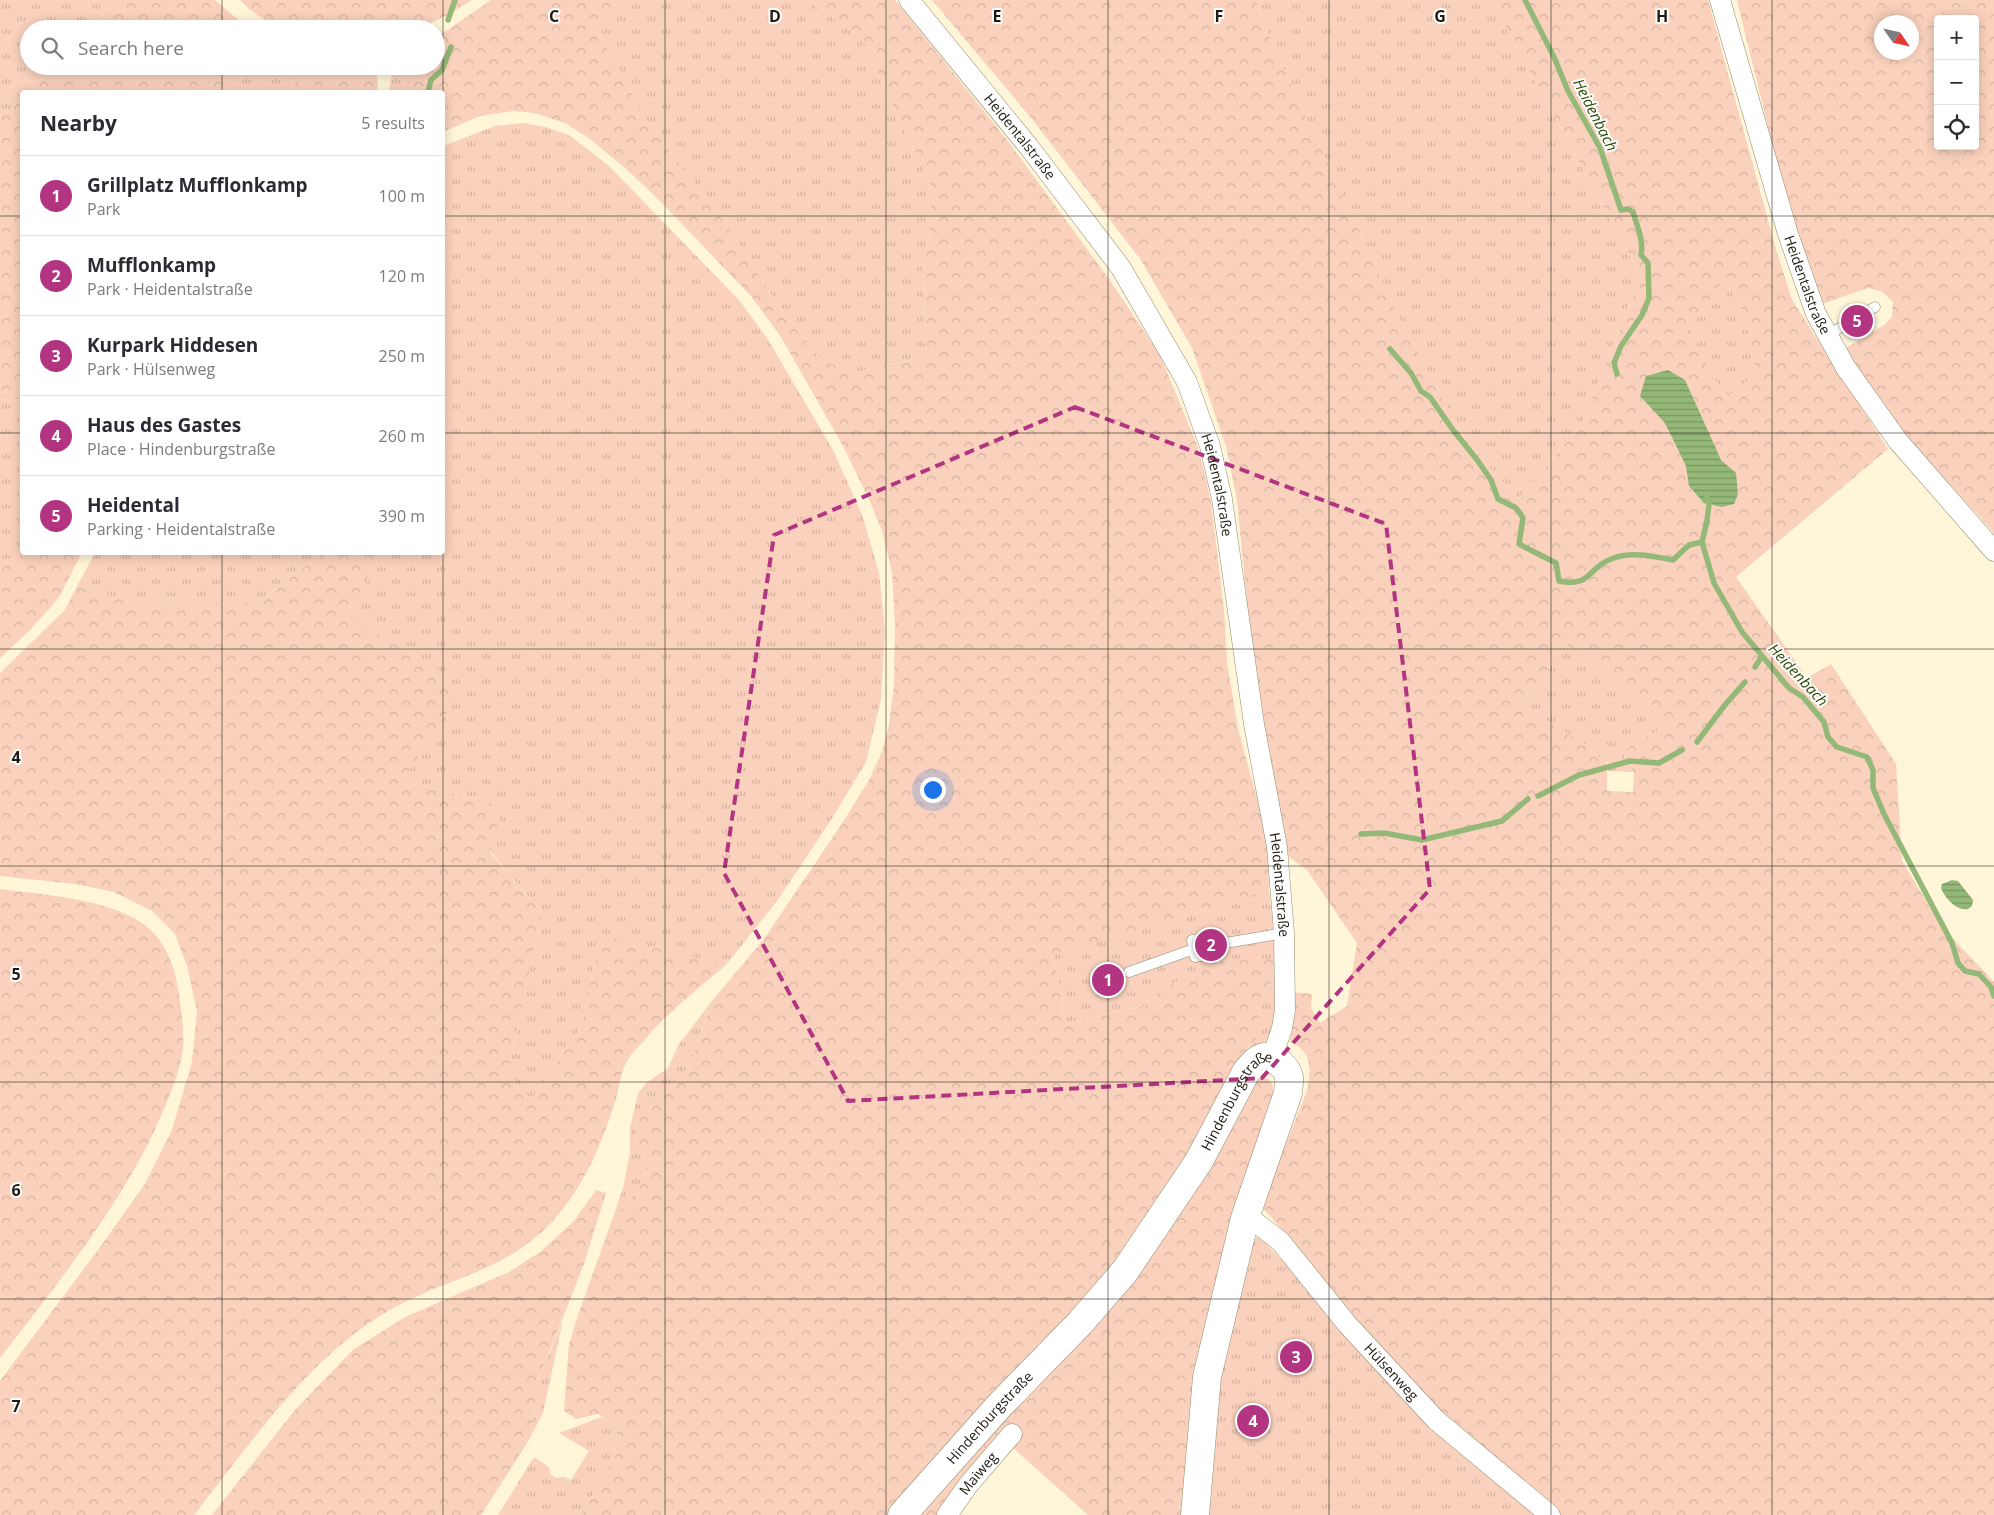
<!DOCTYPE html>
<meta charset="utf-8">
<style>
:root{--surface:#fff;--page:#f7f7f7;--text:#2b2b33;--muted:#7c7c81;--line:#e1e1e2;--accent:#b33481}
body{margin:0;font-family:"Open Sans",sans-serif;background:var(--page);color:var(--text)}
.controls{position:absolute;right:15px;top:15px;display:grid;overflow:hidden;border-radius:5px;box-shadow:0 2px 12px #0003}
.controls button{width:45px;height:45px;display:grid;place-items:center;padding:0;border:0;border-bottom:1px solid var(--line);background:var(--surface);color:var(--text);font:25px sans-serif}
.compass{position:absolute;left:1874px;top:15px;width:45px;height:45px;border-radius:50%;background:var(--surface);box-shadow:0 2px 12px #0003;rotate:124deg}
.you{position:absolute;left:932px;top:789px;width:18px;height:18px;margin:-12px;border:4px solid #fff;border-radius:50%;background:#1a73e8;box-shadow:0 0 0 8px #1a73e833}
.badge{display:grid;place-items:center;width:32px;height:32px;border-radius:50%;background:var(--accent);color:#fff;font-size:16px;font-weight:700}
.pin{position:absolute;translate:-50% -50%;border:2px solid #fff;box-shadow:0 1px 5px #0006}
.list{margin:0;padding:0;list-style:none}
h2{display:flex;justify-content:space-between;align-items:center;height:65px;margin:0;padding:0 20px;font-size:21px}
h2 small{font-size:16px;font-weight:400;color:var(--muted)}
.list li{display:grid;grid-template-columns:32px 1fr auto;gap:15px;align-items:center;box-sizing:border-box;height:80px;padding:0 20px;border-top:1px solid var(--line)}
.list b{display:block;font-size:19px;white-space:nowrap}
.list p{margin:0;font-size:16px;white-space:nowrap;color:var(--muted)}
.list em{font-size:16px;font-style:normal;color:var(--muted)}
.icon{flex:none;width:28px;height:28px;fill:none;stroke:currentColor;stroke-width:2;stroke-linecap:round;stroke-linejoin:round}
.map{position:relative;flex:none;width:1994px;height:1515px;overflow:hidden}
.search{position:absolute;background:var(--surface);box-shadow:0 2px 12px #0003;left:20px;top:20px;width:425px;height:55px;display:flex;align-items:center;gap:12px;box-sizing:border-box;padding:0 18px;border-radius:28px;color:var(--muted);font-size:19px}
.panel{position:absolute;background:var(--surface);box-shadow:0 2px 12px #0003;left:20px;top:90px;width:425px;height:465px;border-radius:5px}
.map>svg:first-child{display:block}
.grass{fill:url(#grass-tufts)}
.forest{fill:url(#forest-crowns);fill-rule:evenodd}
.water{fill:url(#water-rules)}
.lines{fill:none;stroke-linecap:round;stroke-linejoin:round}
.stream{stroke:#94b877;stroke-width:5.5}
.lane-casing{stroke:#948b71;stroke-width:11}
.street-casing{stroke:#948b71;stroke-width:21}
.secondary-casing{stroke:#948b71;stroke-width:29}
.lane{stroke:#fff;stroke-width:10}
.street{stroke:#fff;stroke-width:20}
.secondary{stroke:#fff;stroke-width:28}
.marked{fill:none;stroke:#b33481;stroke-width:4;stroke-dasharray:10 6;stroke-linejoin:round}
.grid{fill:none;stroke:#1f1b12;stroke-width:1;stroke-opacity:0.55}
.labels{text-anchor:middle;stroke-width:4;stroke-linejoin:round;paint-order:stroke}
.street-label{font-size:14px;fill:#1f1b12;stroke:#fff}
.water-label{font-size:15px;font-style:italic;fill:#2c4c04;stroke:#fff}
.grid-label{font-size:16px;text-anchor:middle;font-weight:bold;fill:#1f1b12;stroke:#fff;stroke-width:4;stroke-linejoin:round;paint-order:stroke}
</style>
<div class="map">
<svg width="1994" height="1515" viewBox="0 0 1994 1515">
<defs>
<pattern id="grass-tufts" width="24" height="20" patternUnits="userSpaceOnUse" patternTransform="scale(1.25)"><rect width="24" height="20" fill="#f9d1bc"/><path d="M3 7l-1-3M5 7V3M7 7l1-3M15 17l-1-3M17 17v-4M19 17l1-3" fill="none" stroke="#d5b3a1"/></pattern>
<pattern id="forest-crowns" width="20" height="18" patternUnits="userSpaceOnUse" patternTransform="scale(1.25)"><rect width="20" height="18" fill="#f9d1bc"/><path d="M2 6a3 3 0 1 1 6 0M12 15a3 3 0 1 1 6 0" fill="none" stroke="#d5b3a1"/></pattern>
<pattern id="water-rules" width="6" height="5" patternUnits="userSpaceOnUse" patternTransform="scale(1.25)"><rect width="6" height="5" fill="#94b877"/><path d="M0 2.5h6" fill="none" stroke="#789560"/></pattern>
</defs>
<rect width="100%" height="100%" fill="#fff5d9"/>
<path class="grass" d="M0 0H121L86 29H29V66H42L13 109 0 111Z
M619 0H811L817 7 861 37 935 195 923 270 926 356 859 372 823 361 780 308 719 214 652 129 593 24Z
M1256 0H1491L1641 276 1582 424 1518 499 1465 439 1399 317 1272 43Z
M246 66H278L298 78 289 92H229Z
M393 66H410L401 92H389Z
M523 123 545 127 569 135 609 166 739 300 767 338 833 450 863 517 879 573 885 630 881 699 866 762 833 817 777 901 726 965 601 936 581 1027 527 1106 509 1067 542 913 490 851 483 799 402 782 349 616 380 553 442 552 443 146 495 126Z
M1724 279 1741 308 1757 373 1726 398 1687 332Z
M22 374 24 553 0 570V400L18 399Z
M95 553H322L254 606 139 604 77 586Z
M1559 638 1652 707 1662 721 1660 730 1631 745 1624 757 1634 772 1608 771V762L1602 760 1592 749 1527 709 1524 699C1547 679 1551 667 1559 638Z
M1269 889 1276 958 1161 990 1144 1006 1066 1023 1053 954 1199 913Z
M1278 972 1274 1030 1266 1041 1249 1048 1257 1038V1025L1264 993Z
M712 1001 692 1059 680 1080 637 1121 635 1142 650 1166 635 1193 612 1220 623 1188 630 1153V1128L638 1094 646 1083 668 1068 679 1044Z
M1259 1236 1308 1288 1537 1515H1209L1217 1387 1254 1239Z
M563 1320 543 1413 529 1440 533 1422 538 1381Z
M602 1417 617 1427 615 1458 580 1515H498L534 1457 549 1467 550 1474 556 1478 564 1477 571 1480 589 1451 559 1433Z"/>
<path class="forest" d="M121 0H215L249 29H86Z
M240 0H472L448 15 418 29H278L249 9Z
M491 0H619L593 24 652 129 719 214 780 308 823 361 859 372 926 356 923 270 935 195 861 37 817 7 811 0H895L1007 140 1109 279 1160 355 1199 450 1211 502 1224 609 1227 662 1238 729 1267 835 1269 889 1199 913 1053 955 1066 1023 1144 1006 1161 990 1212 962 1276 958 1278 972 1264 993 1257 1025V1038L1234 1064 1192 1154 1119 1263 993 1395 887 1515H580L615 1458 617 1427 598 1414 576 1419 564 1411 569 1345 576 1321 612 1220 635 1193 650 1166 635 1142 637 1121 680 1080 692 1059 712 1001 764 939 843 822 869 780 882 752 889 725 894 685 895 624 892 572 882 531 868 497 843 446 781 337 751 296 659 200 624 167 591 140 565 123 534 113 513 111 480 116 443 132 442 92H401L410 66H436V38Z
M932 0H1256L1272 43 1399 317 1465 439 1518 499 1582 424 1641 276 1491 0H1708L1775 246 1792 300 1888 449 1736 577 1807 678 1831 664 1896 764 1902 861 1942 927 1994 982V1515H1559L1438 1409 1353 1319 1279 1226 1261 1206 1307 1091C1311 1071 1313 1051 1290 1042L1293 992 1312 994 1311 1008 1320 1023 1347 1006 1357 943 1307 870 1282 852 1278 795 1259 724 1237 500 1226 446 1192 348 1141 260 1032 119ZM1724 279 1741 308 1757 373 1726 398 1687 332ZM1559 639 1652 707 1662 721 1660 730 1631 745 1624 753V757L1634 772 1633 792 1607 791V760H1602L1592 749 1527 709 1524 699C1546 679 1551 667 1559 639Z
M1737 0H1994V533L1906 436 1843 350 1884 325 1892 317 1893 302 1881 291 1868 288 1819 305 1795 236ZM1938 19H1975V146H1938ZM1882 22H1912V52H1882Z
M42 66H246L229 92H24Z
M278 66H375L378 83 377 92H289L298 78Z
M22 95V374L18 399 0 400V111L13 109Z
M24 552 82 553 58 599 29 631 0 658V570Z
M322 553H380L350 616 442 672 460 692 402 782 483 799 502 811 490 852 542 913 509 1067 527 1106 581 1027 601 935 726 965C697 990 666 1013 642 1043 636 1049 628 1057 625 1065 620 1075 619 1088 616 1099 603 1141 586 1182 558 1215 510 1272 449 1276 390 1310 309 1356 251 1443 194 1515H0V1381L98 1250 145 1184 172 1130 192 1062 197 1011 187 966 175 934 152 911 114 892 75 884 0 876V673L65 610 77 586 139 604 254 606Z
M0 889C45 895 104 898 142 923 164 938 173 962 178 987 181 1008 184 1027 183 1047 181 1068 172 1090 164 1109 126 1200 60 1280 0 1358Z
M1260 1077C1276 1078 1274 1091 1272 1103L1195 1374 1181 1515H1088L1002 1438 940 1515H915L1005 1411 1245 1088Z
M596 1190 606 1193 584 1264 538 1381 533 1422 529 1440 481 1515H212L295 1410 354 1349 407 1316 509 1272 540 1252 574 1221Z"/>
<path class="water" d="M1668 370 1685 380 1721 460 1736 473 1738 494 1734 504 1722 507 1704 503 1689 486 1686 466 1665 423 1640 396 1646 376Z
M1952 880 1958 881 1973 900 1972 906 1968 909C1956 911 1945 898 1941 888L1942 884Z"/>
<g class="lines">
<path class="stream" d="M1525 0 1554 57 1568 91 1600 148 1621 210 1628 209 1633 212C1637 226 1644 241 1641 255L1648 263 1649 298 1642 315 1621 346 1614 363 1617 374
M448 20 455 0
M428 92 431 80 442 70 451 47
M1390 349 1411 373 1421 391 1430 397 1453 430 1478 461 1491 480 1498 499 1516 508 1523 518 1519 544 1556 563 1559 581C1592 587 1586 569 1611 559 1630 551 1653 556 1673 560L1689 545 1702 542
M1707 497 1709 504 1707 521 1702 542 1714 583 1742 632 1789 688 1803 697 1824 722 1828 737 1837 747 1867 757 1873 770V788L1884 814 1952 943 1958 963 1965 971 1979 974 1991 987 1994 996
M1755 667 1762 656
M1697 742 1724 706 1745 682
M1538 796 1579 775 1630 761 1659 763 1682 750
M1361 834 1384 833 1422 840 1502 821 1528 799"/>
<defs>
<path id="lane" d="M1828 335 1875 307
M1206 938 1209 954 1195 957 1192 940Z
M1208 946 1284 933
M1129 972 1194 949"/>
<g id="street">
<path id="s1" d="M909 0 1029 147 1121 268 1187 382 1210 446 1222 499 1254 724 1277 847 1284 933 1285 1010 1282 1028 1272 1058"/>
<path id="s2" d="M1720 0 1788 234 1816 314 1846 368 1898 441 1994 551"/>
<path id="s3" d="M1245 1218 1255 1222 1280 1241 1347 1324 1436 1420 1550 1515"/>
<path id="s4" d="M947 1515 969 1484 1012 1434"/>
</g>
<g id="secondary">
<path id="s5" d="M902 1515 999 1406 1080 1323 1125 1271 1199 1161 1246 1072C1251 1066 1257 1058 1265 1057 1275 1056 1287 1068 1289 1077 1290 1082 1288 1088 1288 1093L1245 1218 1207 1377 1195 1515"/>
</g>
</defs>
<use href="#lane" class="lane-casing"/>
<use href="#street" class="street-casing"/>
<use href="#secondary" class="secondary-casing"/>
<use href="#lane" class="lane"/>
<use href="#street" class="street"/>
<use href="#secondary" class="secondary"/>
</g>
<path class="marked" d="M1075 407 1386 524 1430 889 1262 1078 848 1101 724 873 774 535Z"/>
<path class="grid" d="M222 0V29M443 0V1515M665 0V1515M886 0V1515M1108 0V1515M1329 0V1515M1551 0V1515M1772 0V1515M222 66V92M0 216H22M442 216H1994M0 433H22M442 433H1994M222 552V1515M0 649H1994M0 866H1994M0 1082H1994M0 1299H1994"/>
<g class="labels">
<g class="street-label">
<text dy="5" stroke="none"><textPath href="#s1" startOffset="176">Heidentalstraße</textPath></text>
<text dy="5" stroke="none"><textPath href="#s2" startOffset="298">Heidentalstraße</textPath></text>
<text dy="5" stroke="none"><textPath href="#s1" startOffset="581">Heidentalstraße</textPath></text>
<text dy="5" stroke="none"><textPath href="#s1" startOffset="986">Heidentalstraße</textPath></text>
<text dy="5" stroke="none"><textPath href="#s5" startOffset="536">Hindenburgstraße</textPath></text>
<text dy="5" stroke="none"><textPath href="#s3" startOffset="214">Hülsenweg</textPath></text>
<text dy="5" stroke="none"><textPath href="#s5" startOffset="131">Hindenburgstraße</textPath></text>
<text dy="5" stroke="none"><textPath href="#s4" startOffset="52">Maiweg</textPath></text>
</g>
<g class="water-label">
<text transform="translate(1595 115) rotate(63)" y="5">Heidenbach</text>
<text transform="translate(1798 675) rotate(47)" y="5">Heidenbach</text>
</g>
</g>
<g class="grid-label">
<text x="554" y="22">C</text>
<text x="775" y="22">D</text>
<text x="997" y="22">E</text>
<text x="1219" y="22">F</text>
<text x="1440" y="22">G</text>
<text x="1662" y="22">H</text>
<text x="16" y="763">4</text>
<text x="16" y="980">5</text>
<text x="16" y="1196">6</text>
<text x="16" y="1412">7</text>
</g>
</svg>
<div class="controls">
<button>+</button>
<button>−</button>
<button><svg class="icon" aria-label="locate" viewBox="0 0 24 24"><circle cx="12" cy="12" r="6"/><path d="M12 2v4M12 18v4M2 12h4M18 12h4"/></svg></button>
</div>
<svg class="compass" viewBox="-18 -18 36 36"><path d="M0-13l5 13h-10z" fill="#e53935"/><path d="M0 13l5-13h-10z" fill="#7c7c81"/></svg>
<div class="you"></div>
<div class="pin badge" style="left:1108px;top:980px">1</div>
<div class="pin badge" style="left:1211px;top:945px">2</div>
<div class="pin badge" style="left:1296px;top:1357px">3</div>
<div class="pin badge" style="left:1253px;top:1421px">4</div>
<div class="pin badge" style="left:1857px;top:321px">5</div>
<div class="search"><svg class="icon" aria-label="search" viewBox="0 0 24 24"><circle cx="10" cy="10" r="6"/><path d="M15 15l6 6"/></svg>Search here</div>
<section class="panel">
<h2>Nearby<small>5 results</small></h2>
<ul class="list">
<li><span class="badge">1</span><div><b>Grillplatz Mufflonkamp</b><p>Park</p></div><em>100 m</em></li>
<li><span class="badge">2</span><div><b>Mufflonkamp</b><p>Park · Heidentalstraße</p></div><em>120 m</em></li>
<li><span class="badge">3</span><div><b>Kurpark Hiddesen</b><p>Park · Hülsenweg</p></div><em>250 m</em></li>
<li><span class="badge">4</span><div><b>Haus des Gastes</b><p>Place · Hindenburgstraße</p></div><em>260 m</em></li>
<li><span class="badge">5</span><div><b>Heidental</b><p>Parking · Heidentalstraße</p></div><em>390 m</em></li>
</ul>
</section>
</div>
